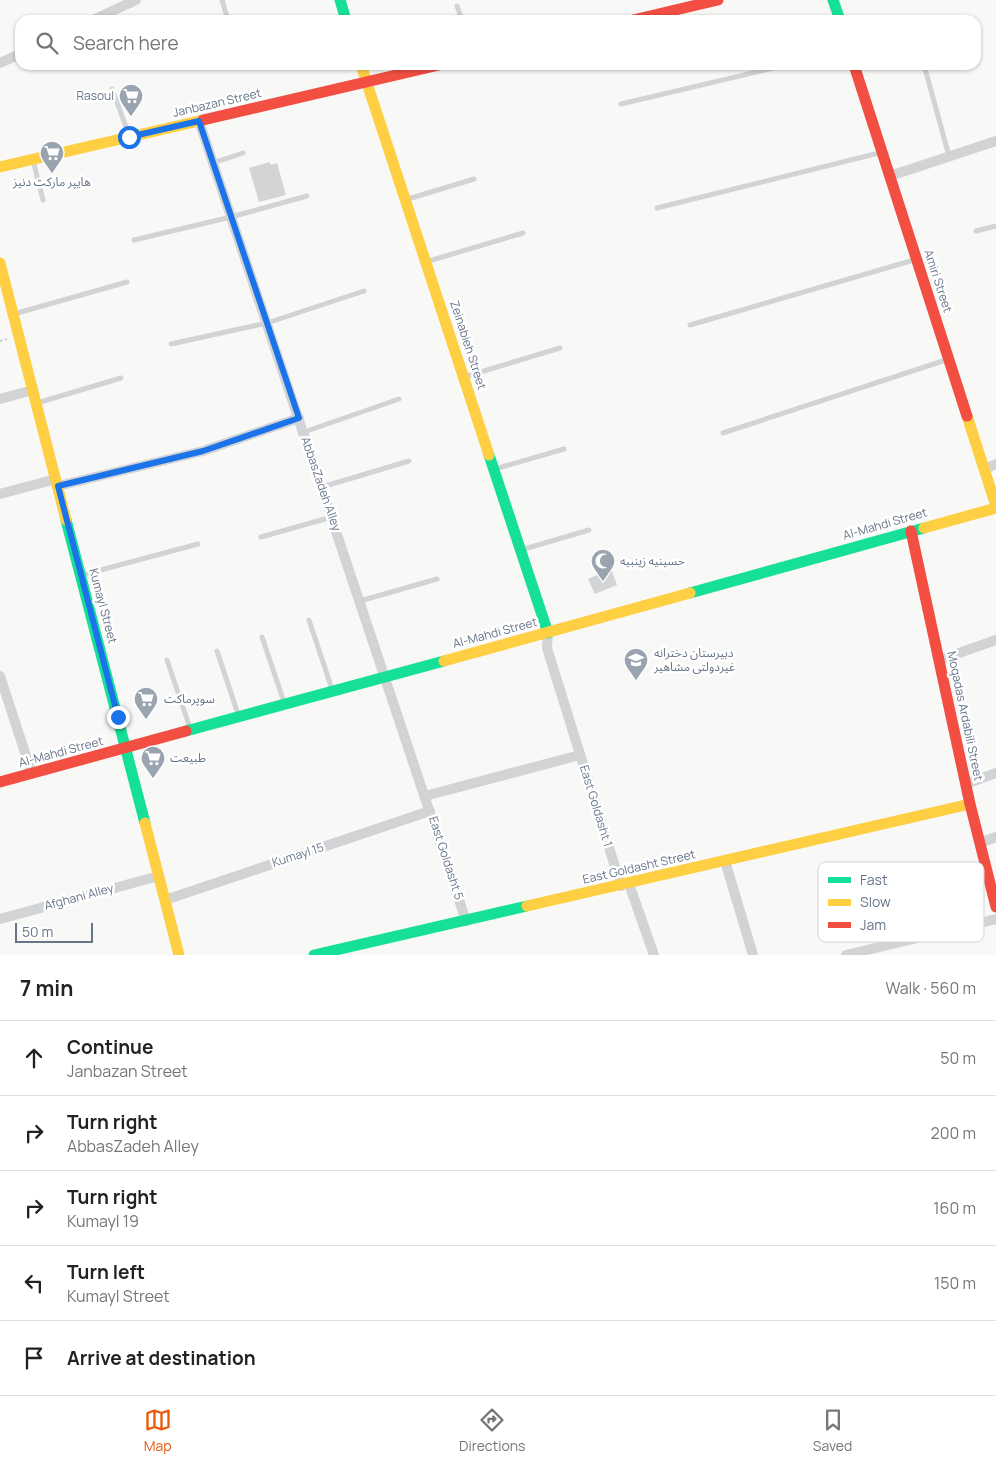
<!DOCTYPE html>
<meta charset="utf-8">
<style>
:root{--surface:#fff;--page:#f2f2f2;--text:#222;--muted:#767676;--line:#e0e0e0;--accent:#ea580c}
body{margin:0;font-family:Manrope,"Noto Sans Arabic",sans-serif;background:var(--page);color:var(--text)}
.scale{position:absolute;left:15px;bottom:12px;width:78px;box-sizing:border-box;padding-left:5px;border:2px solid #677589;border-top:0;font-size:14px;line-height:18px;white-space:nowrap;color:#677589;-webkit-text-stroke:4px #fff;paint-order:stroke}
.stop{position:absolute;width:15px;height:15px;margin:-11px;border:4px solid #1a73e8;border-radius:50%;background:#fff}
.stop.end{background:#1a73e8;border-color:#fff;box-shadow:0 1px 5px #0008}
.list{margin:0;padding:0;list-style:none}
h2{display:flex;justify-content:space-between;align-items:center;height:65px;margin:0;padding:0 20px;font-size:21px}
h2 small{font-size:16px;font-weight:400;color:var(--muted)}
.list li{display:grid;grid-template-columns:32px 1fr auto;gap:15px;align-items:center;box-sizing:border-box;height:75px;padding:0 20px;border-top:1px solid var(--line)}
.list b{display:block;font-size:19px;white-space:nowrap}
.list p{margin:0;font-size:16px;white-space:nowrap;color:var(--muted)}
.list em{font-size:16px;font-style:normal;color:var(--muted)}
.icon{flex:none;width:28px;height:28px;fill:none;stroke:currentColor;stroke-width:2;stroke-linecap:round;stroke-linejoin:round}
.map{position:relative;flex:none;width:996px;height:955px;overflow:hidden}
.search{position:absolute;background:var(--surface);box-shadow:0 1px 4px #0004;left:15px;right:15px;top:15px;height:55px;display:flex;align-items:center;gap:12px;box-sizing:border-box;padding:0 18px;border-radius:15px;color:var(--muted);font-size:19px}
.sheet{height:440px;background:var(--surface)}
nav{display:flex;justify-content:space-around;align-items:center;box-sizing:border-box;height:70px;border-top:1px solid var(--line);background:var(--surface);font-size:14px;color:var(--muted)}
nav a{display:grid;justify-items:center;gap:2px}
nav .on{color:var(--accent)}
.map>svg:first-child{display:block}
.building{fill:#d3d4d5}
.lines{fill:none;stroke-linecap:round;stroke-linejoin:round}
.path{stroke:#cecfd1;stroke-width:2;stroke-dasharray:2.5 2.5;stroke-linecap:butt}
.lane{stroke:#d2d3d4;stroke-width:5}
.street{stroke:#d2d3d4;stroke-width:10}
.fast{stroke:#16e098;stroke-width:11}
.slow{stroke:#ffcf43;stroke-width:11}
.jam{stroke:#f24e42;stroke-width:11}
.route{stroke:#1a73e8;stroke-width:6}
.labels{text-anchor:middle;stroke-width:5;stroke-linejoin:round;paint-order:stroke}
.poi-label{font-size:12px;fill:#677589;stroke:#fff;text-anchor:start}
.street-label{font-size:12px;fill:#677589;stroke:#fff}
.key{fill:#fff;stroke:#d1d6dc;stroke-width:1}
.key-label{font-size:14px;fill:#677589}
</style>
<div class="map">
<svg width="996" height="955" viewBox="0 0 996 955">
<rect width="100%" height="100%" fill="#f8f8f7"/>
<path class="building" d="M270 162 271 165 277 163 286 195 259 202 249 168Z
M611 569 617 585 595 594 588 579Z"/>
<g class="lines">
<path class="path" d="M0 341 7 339"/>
<path class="lane" d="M222 0 228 20
M457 6 462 20
M924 65 949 156
M112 89 129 135
M621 104 786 65
M33 160 43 200
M213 163 243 153
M408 199 474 179
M657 208 879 153
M976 231 996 226
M134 240 231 217 307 196
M429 261 523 233
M14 314 127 282
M690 325 914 260
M171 344 267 323 364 291
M464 377 560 348
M37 403 121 378
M304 432 399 399
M723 433 946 360
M495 469 564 449
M322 487 409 461
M261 537 332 517
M521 550 589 530
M82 575 198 544
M360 601 437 579
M309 620 332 689
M262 637 284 702
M217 651 238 714
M167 660 190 728"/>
<path class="street" d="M93 20 136 0
M0 63 20 54
M199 121 466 921
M890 176 996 141
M0 399 33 390
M984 469 996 464
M58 486 203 451 299 418
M0 494 56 479
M548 633 547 648 621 886
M939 660 996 640
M0 676 32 774
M966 784 996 773
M425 796 580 755
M980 843 996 837
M725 861 753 955
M629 884 654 955
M165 900 430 811
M0 919 159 876
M846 955 996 919"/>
<path class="fast" d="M340 0 346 20
M833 0 840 20
M489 455 548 633
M66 520 145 823
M690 593 924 528
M186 731 444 661
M314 955 527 906"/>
<path class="slow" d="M361 65 489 455
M0 167 203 120
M0 263 66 520
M967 416 996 506
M924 528 996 508
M444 661 690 593
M145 823 179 955
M527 906 970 804"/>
<path class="jam" d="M633 20 718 0
M854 65 967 416
M203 120 439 65
M911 531 970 804 996 907
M0 782 186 731"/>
</g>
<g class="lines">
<path class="route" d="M118 717 58 486 203 451 299 418 199 121 129 137"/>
</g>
<defs>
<symbol id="supermarket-pin" viewBox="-11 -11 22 30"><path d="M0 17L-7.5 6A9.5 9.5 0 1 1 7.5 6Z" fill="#9aa3b0" stroke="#fff"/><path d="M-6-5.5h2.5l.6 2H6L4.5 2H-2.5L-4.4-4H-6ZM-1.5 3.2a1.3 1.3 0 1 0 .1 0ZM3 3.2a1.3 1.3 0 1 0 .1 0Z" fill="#fff"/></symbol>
<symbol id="mosque-pin" viewBox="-11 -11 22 30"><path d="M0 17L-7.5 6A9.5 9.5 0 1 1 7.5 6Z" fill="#9aa3b0" stroke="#fff"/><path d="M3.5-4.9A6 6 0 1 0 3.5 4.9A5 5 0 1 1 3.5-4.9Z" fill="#fff"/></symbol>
<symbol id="school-pin" viewBox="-11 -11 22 30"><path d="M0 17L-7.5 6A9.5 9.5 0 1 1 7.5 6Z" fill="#9aa3b0" stroke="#fff"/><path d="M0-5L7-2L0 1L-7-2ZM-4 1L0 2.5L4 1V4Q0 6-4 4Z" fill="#fff"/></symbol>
</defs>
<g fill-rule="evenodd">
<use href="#supermarket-pin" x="117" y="82" width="28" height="38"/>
<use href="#supermarket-pin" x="38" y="139" width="28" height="38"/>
<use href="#mosque-pin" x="589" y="547" width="28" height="38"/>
<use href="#school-pin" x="622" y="646" width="28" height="38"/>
<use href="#supermarket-pin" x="132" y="685" width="28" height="38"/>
<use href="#supermarket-pin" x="139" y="744" width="28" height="38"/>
</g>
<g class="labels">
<g class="poi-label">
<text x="114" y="100" text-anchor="end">Rasoul</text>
<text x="52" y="186" text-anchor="middle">هایپر مارکت دنیز</text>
<text x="620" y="565">حسینیه زینبیه</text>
<text x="654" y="657">دبیرستان دخترانه<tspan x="654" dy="14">غیردولتی مشاهیر</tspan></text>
<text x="164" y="703">سوپرماکت</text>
<text x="170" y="762">طبیعت</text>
</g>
<g class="street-label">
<text transform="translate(217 103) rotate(-13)" y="4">Janbazan Street</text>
<text transform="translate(938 281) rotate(72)" y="4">Amiri Street</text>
<text transform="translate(468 345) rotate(72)" y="4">Zeinabieh Street</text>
<text transform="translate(321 484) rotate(71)" y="4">AbbasZadeh Alley</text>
<text transform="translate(885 524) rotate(-16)" y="4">Al-Mahdi Street</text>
<text transform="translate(103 606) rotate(75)" y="4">Kumayl Street</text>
<text transform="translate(495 633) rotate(-15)" y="4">Al-Mahdi Street</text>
<text transform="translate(965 716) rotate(78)" y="4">Moqadas Ardabili Street</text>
<text transform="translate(61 752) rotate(-15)" y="4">Al-Mahdi Street</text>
<text transform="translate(596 806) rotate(73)" y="4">East Goldasht 1</text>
<text transform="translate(298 855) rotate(-18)" y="4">Kumayl 15</text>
<text transform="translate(446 858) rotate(72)" y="4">East Goldasht 5</text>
<text transform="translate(639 867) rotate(-13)" y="4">East Goldasht Street</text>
<text transform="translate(79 897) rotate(-15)" y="4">Afghani Alley</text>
</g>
</g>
<rect x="818" y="862" width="166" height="80" rx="8" class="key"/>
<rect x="828" y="877" width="23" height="6" fill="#16e098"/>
<rect x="828" y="899" width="23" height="7" fill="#ffcf43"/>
<rect x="828" y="922" width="23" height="6" fill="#f24e42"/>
<g class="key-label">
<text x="860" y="885">Fast</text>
<text x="860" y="907">Slow</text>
<text x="860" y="930">Jam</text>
</g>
</svg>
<div class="scale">50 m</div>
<div class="stop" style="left:129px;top:137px"></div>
<div class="stop end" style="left:118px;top:717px"></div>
<div class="search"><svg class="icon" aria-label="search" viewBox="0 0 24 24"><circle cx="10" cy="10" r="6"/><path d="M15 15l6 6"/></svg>Search here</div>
</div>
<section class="sheet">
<h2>7 min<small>Walk · 560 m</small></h2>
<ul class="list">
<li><svg class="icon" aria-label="ahead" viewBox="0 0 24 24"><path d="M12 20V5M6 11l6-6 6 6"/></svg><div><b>Continue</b><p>Janbazan Street</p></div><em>50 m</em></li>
<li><svg class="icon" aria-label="right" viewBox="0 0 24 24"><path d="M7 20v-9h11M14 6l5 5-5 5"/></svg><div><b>Turn right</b><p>AbbasZadeh Alley</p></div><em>200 m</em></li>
<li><svg class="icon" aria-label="right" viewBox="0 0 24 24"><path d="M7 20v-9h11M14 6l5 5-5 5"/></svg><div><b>Turn right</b><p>Kumayl 19</p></div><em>160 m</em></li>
<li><svg class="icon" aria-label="left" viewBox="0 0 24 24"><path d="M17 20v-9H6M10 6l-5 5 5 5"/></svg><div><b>Turn left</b><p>Kumayl Street</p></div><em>150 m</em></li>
<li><svg class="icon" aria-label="arrive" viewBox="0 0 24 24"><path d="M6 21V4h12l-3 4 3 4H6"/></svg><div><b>Arrive at destination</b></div></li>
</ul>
</section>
<nav>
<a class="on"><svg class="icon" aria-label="map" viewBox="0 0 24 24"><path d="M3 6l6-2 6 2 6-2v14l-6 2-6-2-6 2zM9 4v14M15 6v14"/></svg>Map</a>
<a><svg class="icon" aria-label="directions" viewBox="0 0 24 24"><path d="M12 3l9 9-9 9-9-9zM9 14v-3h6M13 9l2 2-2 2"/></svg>Directions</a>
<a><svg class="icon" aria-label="saved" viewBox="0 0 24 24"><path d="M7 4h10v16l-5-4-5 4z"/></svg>Saved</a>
</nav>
